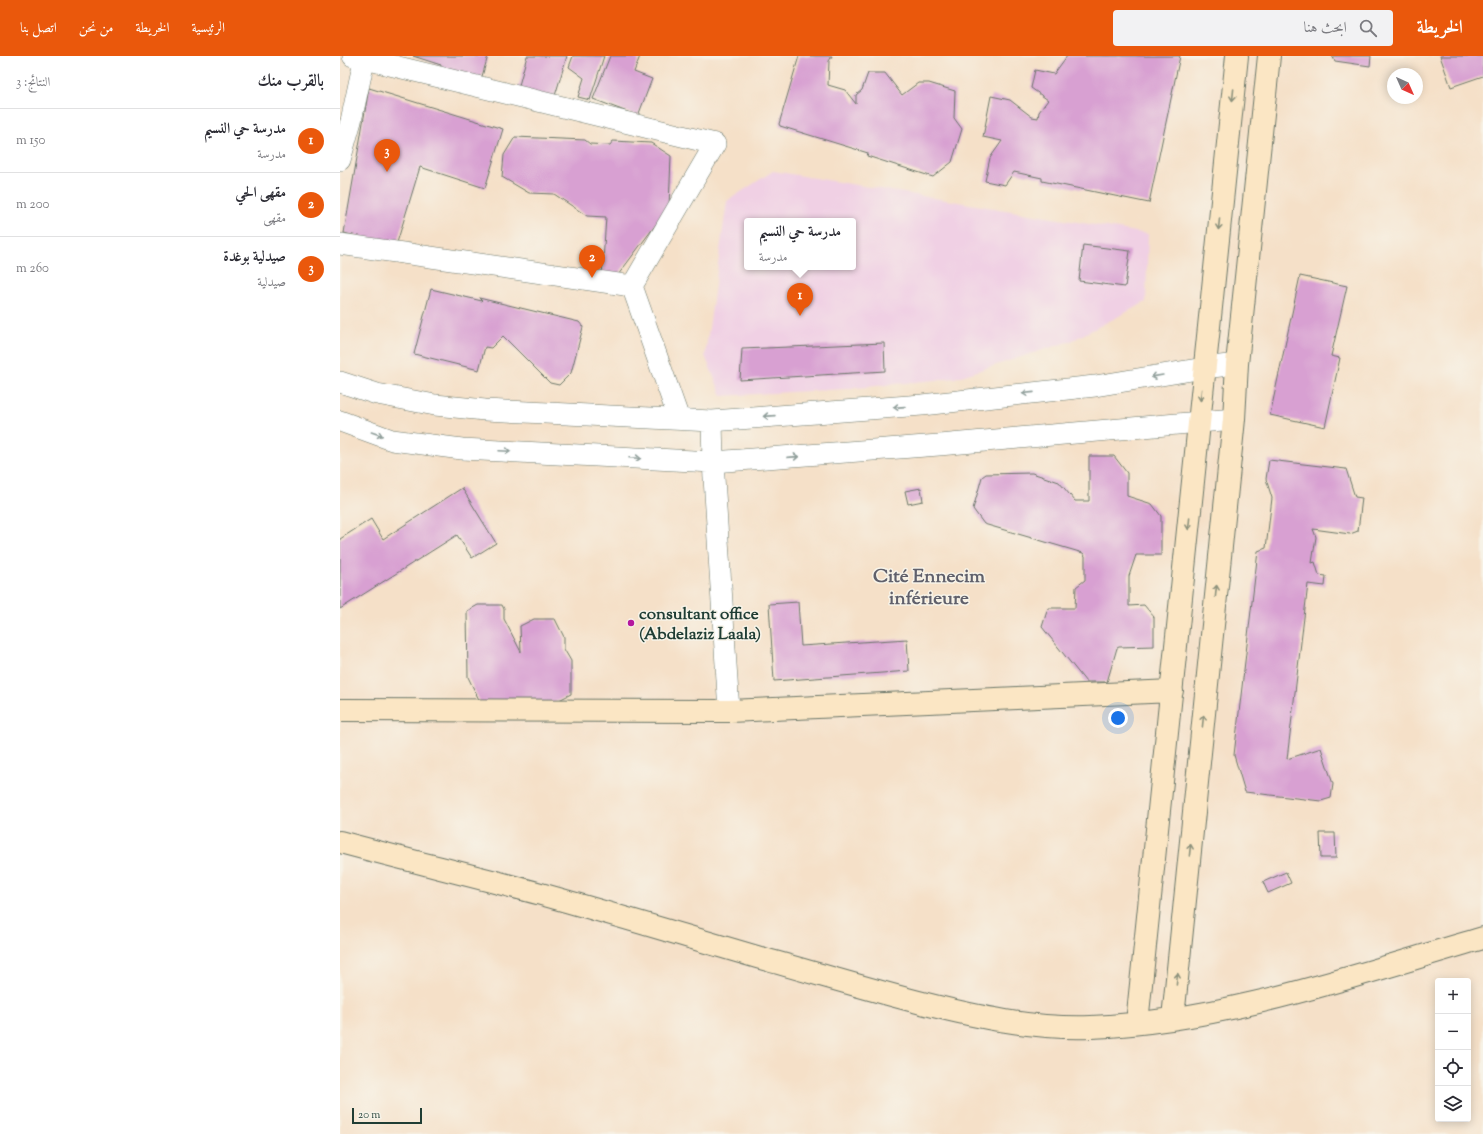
<!DOCTYPE html>
<html lang="ar">
<meta charset="utf-8">
<style>
:root{--surface:#fff;--page:#f2f2f3;--text:#2b2b33;--muted:#7c7c81;--line:#e1e1e2;--accent:#ea580c}
body{margin:0;font-family:"Sorts Mill Goudy",Amiri,serif;background:var(--page);color:var(--text);direction:rtl}
.controls{position:absolute;right:12px;bottom:12px;display:grid;overflow:hidden;border-radius:4px;box-shadow:0 2px 10px #0003}
.controls button{width:36px;height:36px;display:grid;place-items:center;padding:0;border:0;border-bottom:1px solid var(--line);background:var(--surface);color:var(--text);font:20px sans-serif}
.compass{position:absolute;left:1047px;top:12px;width:36px;height:36px;border-radius:50%;background:var(--surface);box-shadow:0 2px 10px #0003;rotate:135deg}
.scale{position:absolute;left:12px;bottom:10px;width:70px;box-sizing:border-box;padding-left:4px;border:2px solid #1f3d34;border-top:0;font-size:11px;line-height:14px;white-space:nowrap;color:#1f3d34;-webkit-text-stroke:3px #f7f3e8;paint-order:stroke}
.you{position:absolute;left:778px;top:662px;width:14px;height:14px;margin:-10px;border:3px solid #fff;border-radius:50%;background:#1a73e8;box-shadow:0 0 0 6px #1a73e833}
.badge{display:grid;place-items:center;width:26px;height:26px;border-radius:50%;background:var(--accent);color:#fff;font-size:13px;font-weight:700}
.pin{position:absolute;translate:-50% -33px;filter:drop-shadow(0 1px 2px #0008)}
.pin::after{content:'';position:absolute;top:21px;width:14px;height:12px;background:inherit;clip-path:polygon(0 0,100% 0,50% 100%)}
.popup{position:absolute;left:404px;top:162px;width:112px;height:52px;box-sizing:border-box;display:grid;place-content:center;border-radius:4px;background:var(--surface);filter:drop-shadow(0 1px 3px #0005);font-size:13px;white-space:nowrap;color:var(--muted)}
.popup b{font-size:15px;color:var(--text)}
.popup::after{content:'';position:absolute;left:50%;top:100%;margin-left:-8px;border:8px solid transparent;border-top-color:var(--surface)}
.list{margin:0;padding:0;list-style:none}
h2{display:flex;justify-content:space-between;align-items:center;height:52px;margin:0;padding:0 16px;font-size:17px}
h2 small{font-size:13px;font-weight:400;color:var(--muted)}
.list li{display:grid;grid-template-columns:26px 1fr auto;gap:12px;align-items:center;box-sizing:border-box;height:64px;padding:0 16px;border-top:1px solid var(--line)}
.list b{display:block;font-size:15px;white-space:nowrap}
.list p{margin:0;font-size:13px;white-space:nowrap;color:var(--muted)}
.list em{font-size:13px;font-style:normal;color:var(--muted)}
.icon{flex:none;width:22px;height:22px;fill:none;stroke:currentColor;stroke-width:2;stroke-linecap:round;stroke-linejoin:round}
.map{position:relative;flex:none;width:1143px;height:1078px;overflow:hidden;direction:ltr}
header{display:flex;align-items:center;gap:24px;box-sizing:border-box;height:56px;padding:0 20px;background:var(--accent);color:#fff}
header strong{font-size:19px}
nav{display:flex;gap:22px;margin-inline-start:auto;font-size:14px}
.search{width:280px;height:36px;background:var(--page);display:flex;align-items:center;gap:10px;box-sizing:border-box;padding:0 14px;border-radius:4px;color:var(--muted);font-size:15px}
main{display:flex}
aside{flex:1;background:var(--surface)}
.map>svg:first-child{display:block}
.built{fill:#f0d0e4;fill-rule:evenodd}
.building{fill:#d8a0d2}
.lines{fill:none;stroke-linecap:round;stroke-linejoin:round}
.street-casing{stroke:#6a7668;stroke-width:22}
.secondary-casing{stroke:#6a7668;stroke-width:24}
.street{stroke:#fff;stroke-width:21}
.secondary{stroke:#fbe6c4;stroke-width:22}
.oneway{stroke:#8d927c}
.oneway2{stroke:#8f9e9a}
.poi-dot{fill:#b5179e;stroke:#f7f3e8;stroke-width:1.5}
.labels{text-anchor:middle;stroke-width:3;stroke-linejoin:round;paint-order:stroke}
.poi-label{font-size:17px;font-weight:bold;fill:#1f3d34;stroke:#f7f3e8;text-anchor:start}
.quarter-label{font-size:19px;font-weight:bold;fill:#60606b;stroke:#f7f3e8}
</style>
<header>
<strong>الخريطة</strong>
<div class="search"><svg class="icon" aria-label="search" viewBox="0 0 24 24"><circle cx="10" cy="10" r="6"/><path d="M15 15l6 6"/></svg>ابحث هنا</div>
<nav><a>الرئيسية</a><a>الخريطة</a><a>من نحن</a><a>اتصل بنا</a></nav>
</header>
<main>
<div class="map">
<svg width="1143" height="1078" viewBox="0 0 1143 1078">
<rect width="100%" height="100%" fill="#f7f3e8"/>
<filter id="ink" filterUnits="userSpaceOnUse"><feTurbulence type="fractalNoise" baseFrequency=".025" numOctaves="2"/><feDisplacementMap in="SourceGraphic" scale="8" xChannelSelector="R" yChannelSelector="G"/><feConvolveMatrix kernelMatrix="1 2 1 2 8 2 1 2 1" color-interpolation-filters="sRGB"/></filter>
<filter id="wash" filterUnits="userSpaceOnUse"><feTurbulence type="fractalNoise" baseFrequency=".012" numOctaves="4" result="noise"/><feDisplacementMap in="SourceGraphic" scale="16" xChannelSelector="R" yChannelSelector="G"/><feGaussianBlur stdDeviation="0.9" result="paint"/><feColorMatrix in="noise" values="0 0 0 0 0 0 0 0 0 0 0 0 0 0 0 0 0 1.4 0 .05"/><feComposite in="paint" operator="in"/></filter>
<g filter="url(#wash)">
<rect width="100%" height="100%" fill="#f5e0c8"/>
<path class="built" d="M433 115 808 178 806 246 731 285 615 322 506 333 382 340 365 300 387 145ZM407 165H513V211H407Z"/>
<g id="blocks">
<path class="building" d="M73 0H148L140 27 100 14 101 9Z
M187 0H227L214 43 178 33Z
M233 0H264L250 44 238 41 244 22 229 11Z
M270 0H300L294 16 312 23 298 60 253 43Z
M459 0H492L489 5 488 29 505 34 516 48V39L522 34 528 17H545L562 39 578 27H589L615 35 614 62 622 73 612 106 593 121 527 100 528 97 440 70 439 68Z
M727 0H840L809 147 702 125V122L674 116 665 129 645 125 650 102 662 85 643 81 651 40 670 44 692 61 698 62 699 56 708 44 691 32 695 14 714 18Z
M992 0H1031L1030 10 995 5Z
M1100 0H1143V20L1111 31Z
M29 32 163 73 145 132 80 111 56 190 4 177Z
M175 81 245 84 250 88 270 89 273 85 311 87 331 100 329 151 278 219 262 220 266 161 247 160 214 138 189 137 162 121 164 99Z
M743 189 790 195 785 231 739 225Z
M960 220 1007 230 991 300 1000 302 985 371 930 359Z
M91 233 142 245 139 242 239 266 243 271 231 317 219 329 210 327 163 280 151 292 145 291 139 314 74 298Z
M544 287 545 315 400 324 402 293Z
M749 400H774L787 417V440L812 448 821 460V499H796L789 520V550L804 549 814 561V590L779 591 777 592 767 626H746L702 571 708 552H735L736 531 745 524V500L743 497 644 468 633 453 642 421 646 418 692 417 719 426 735 445H749Z
M929 404 1006 413 1015 441 1022 442 1018 475 1010 478 973 473 976 481 972 507 975 506 979 519 986 520 985 530 968 528 947 703 981 692 993 728 991 742 981 745 905 736 894 699 918 495 926 492 932 442 926 423Z
M122 432 156 487 132 502 117 479 0 553V483L31 463 43 483Z
M581 432 583 445 568 448 565 435Z
M458 546 461 590 567 583 569 615 434 625 429 548Z
M138 549H162L164 553V563L181 596 180 570 194 563H215L224 581V593L231 605V638L209 649 142 650 128 621 127 555Z
M980 777H995L996 802H981Z
M946 816 951 827 928 837 923 826Z"/>
</g>
</g>
<g filter="url(#ink)">
<use href="#blocks" fill-opacity="0" stroke="#6a7668" stroke-width="1"/>
<g class="lines">
<defs>
<path id="street" d="M13 0 375 88 292 230 339 363
M0 104 11 65 25 0
M0 188 292 230
M0 326 37 338 95 349 145 354 372 365 582 349 755 330 864 312 897 308
M0 365 52 384 122 393 373 406 599 389 894 363
M372 365 373 406 389 655"/>
<path id="secondary" d="M0 654 389 655 832 635
M0 786C67 804 134 820 201 838 273 858 345 880 417 901 472 916 527 933 582 947 637 961 694 973 751 971 886 965 1015 919 1143 882
M833 962 894 363 897 308 929 0
M797 967 897 0"/>
</defs>
<use href="#street" class="street-casing"/>
<use href="#secondary" class="secondary-casing"/>
<use href="#street" class="street"/>
<use href="#secondary" class="secondary"/>
</g>
<defs><path id="oneway-shaft" d="M-6 0H5M1.5-3L5.5 0L1.5 3" fill="none" stroke-width="1.6" stroke-linecap="round" stroke-linejoin="round"/></defs>
<g class="oneway">
<use href="#oneway-shaft" transform="translate(893 39) rotate(96)"/>
<use href="#oneway-shaft" transform="translate(879 168) rotate(96)"/>
<use href="#oneway-shaft" transform="translate(861 339) rotate(96)"/>
<use href="#oneway-shaft" transform="translate(849 468) rotate(96)"/>
<use href="#oneway-shaft" transform="translate(876 535) rotate(-84)"/>
<use href="#oneway-shaft" transform="translate(863 665) rotate(-84)"/>
<use href="#oneway-shaft" transform="translate(850 794) rotate(-84)"/>
<use href="#oneway-shaft" transform="translate(837 923) rotate(-84)"/>
</g>
<g class="oneway2">
<use href="#oneway-shaft" transform="translate(817 320) rotate(170)"/>
<use href="#oneway-shaft" transform="translate(688 337) rotate(174)"/>
<use href="#oneway-shaft" transform="translate(559 351) rotate(176)"/>
<use href="#oneway-shaft" transform="translate(429 360) rotate(176)"/>
<use href="#oneway-shaft" transform="translate(37 378) rotate(19)"/>
<use href="#oneway-shaft" transform="translate(165 395) rotate(3)"/>
<use href="#oneway-shaft" transform="translate(453 401) rotate(-4)"/>
<use href="#oneway-shaft" transform="translate(295 402) rotate(3)"/>
</g>
</g>
<circle class="poi-dot" cx="291" cy="567" r="4"/>
<g class="labels">
<g class="poi-label">
<text x="299" y="563">consultant office<tspan x="299" dy="20">(Abdelaziz Laala)</tspan></text>
</g>
<g class="quarter-label">
<text x="589" y="526">Cité Ennecim<tspan x="589" dy="22">inférieure</tspan></text>
</g>
</g>
</svg>
<div class="controls">
<button>+</button>
<button>−</button>
<button><svg class="icon" aria-label="locate" viewBox="0 0 24 24"><circle cx="12" cy="12" r="6"/><path d="M12 2v4M12 18v4M2 12h4M18 12h4"/></svg></button>
<button><svg class="icon" aria-label="layers" viewBox="0 0 24 24"><path d="M12 4l9 5-9 5-9-5zM3 14l9 5 9-5"/></svg></button>
</div>
<svg class="compass" viewBox="-18 -18 36 36"><path d="M0-13l5 13h-10z" fill="#e53935"/><path d="M0 13l5-13h-10z" fill="#7c7c81"/></svg>
<div class="scale">20 m</div>
<div class="you"></div>
<div class="pin badge" style="left:460px;top:260px">1</div>
<div class="popup"><b>مدرسة حي النسيم</b>مدرسة</div>
<div class="pin badge" style="left:252px;top:222px">2</div>
<div class="pin badge" style="left:47px;top:116px">3</div>
</div>
<aside>
<h2>بالقرب منك<small>النتائج: 3</small></h2>
<ul class="list">
<li><span class="badge">1</span><div><b>مدرسة حي النسيم</b><p>مدرسة</p></div><em>150 m</em></li>
<li><span class="badge">2</span><div><b>مقهى الحي</b><p>مقهى</p></div><em>200 m</em></li>
<li><span class="badge">3</span><div><b>صيدلية بوغدة</b><p>صيدلية</p></div><em>260 m</em></li>
</ul>
</aside>
</main>
